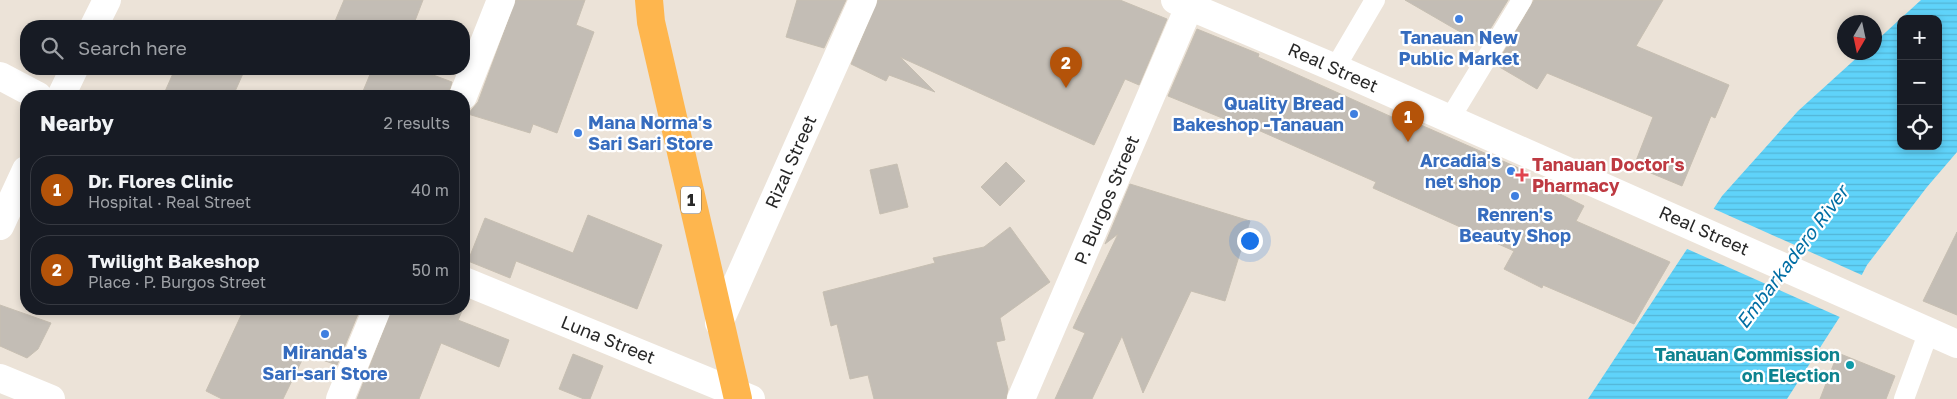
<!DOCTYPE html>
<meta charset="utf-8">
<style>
:root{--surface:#171b24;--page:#20242c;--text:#f1f3f6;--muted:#9ea1a6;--line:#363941;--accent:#b45309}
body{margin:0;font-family:"Golos Text",sans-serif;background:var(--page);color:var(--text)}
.controls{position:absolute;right:15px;top:15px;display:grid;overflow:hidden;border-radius:10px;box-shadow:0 2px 8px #0003}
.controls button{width:45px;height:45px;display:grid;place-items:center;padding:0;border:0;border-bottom:1px solid var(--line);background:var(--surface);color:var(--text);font:25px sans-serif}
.compass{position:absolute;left:1837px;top:15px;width:45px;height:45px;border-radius:50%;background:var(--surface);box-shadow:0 2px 8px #0003;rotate:189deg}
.you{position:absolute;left:1249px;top:240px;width:18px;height:18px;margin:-12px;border:4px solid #fff;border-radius:50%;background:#1a73e8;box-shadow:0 0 0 8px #1a73e833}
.badge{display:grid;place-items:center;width:32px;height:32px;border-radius:50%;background:var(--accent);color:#fff;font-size:16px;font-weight:700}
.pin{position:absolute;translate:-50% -41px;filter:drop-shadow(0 1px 2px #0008)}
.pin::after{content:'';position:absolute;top:26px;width:18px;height:15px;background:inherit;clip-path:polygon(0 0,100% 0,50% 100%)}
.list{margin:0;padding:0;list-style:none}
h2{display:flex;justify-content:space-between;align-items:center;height:65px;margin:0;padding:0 20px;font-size:21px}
h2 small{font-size:16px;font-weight:400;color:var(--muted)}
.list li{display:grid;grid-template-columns:32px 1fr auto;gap:15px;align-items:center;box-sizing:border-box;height:70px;margin:0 10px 10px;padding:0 10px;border:1px solid var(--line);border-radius:20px}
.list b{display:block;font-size:19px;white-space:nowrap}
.list p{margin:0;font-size:16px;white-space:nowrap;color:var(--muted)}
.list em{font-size:16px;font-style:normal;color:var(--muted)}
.icon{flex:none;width:28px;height:28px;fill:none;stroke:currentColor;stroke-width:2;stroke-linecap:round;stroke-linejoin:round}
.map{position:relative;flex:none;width:1957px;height:399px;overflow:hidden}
.search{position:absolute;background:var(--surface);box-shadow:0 2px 8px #0003;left:20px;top:20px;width:450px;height:55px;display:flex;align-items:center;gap:12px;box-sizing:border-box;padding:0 18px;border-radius:20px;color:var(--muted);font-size:19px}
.panel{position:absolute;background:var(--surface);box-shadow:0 2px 8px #0003;left:20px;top:90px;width:450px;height:225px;border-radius:20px}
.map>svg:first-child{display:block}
.water{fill:url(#water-rules);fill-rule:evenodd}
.pier{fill:#ece3d8}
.building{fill:#c3bdb5;stroke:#c7bfb2}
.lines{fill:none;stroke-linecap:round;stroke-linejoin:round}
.service{stroke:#fff;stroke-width:20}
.minor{stroke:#fff;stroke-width:28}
.secondary{stroke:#fff;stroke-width:28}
.trunk{stroke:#feb64e;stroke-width:28}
.shop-dot{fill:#3f7fe0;stroke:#fff;stroke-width:2}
.health-dot{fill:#e0444e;stroke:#fff;stroke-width:2}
.culture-dot{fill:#0f9aa8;stroke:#fff;stroke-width:2}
.labels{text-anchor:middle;stroke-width:4.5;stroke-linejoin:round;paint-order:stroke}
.shield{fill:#fff;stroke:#686868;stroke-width:1}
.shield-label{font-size:16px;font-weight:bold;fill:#282828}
.shop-label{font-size:18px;font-weight:bold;fill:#366cbe;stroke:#fff}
.street-label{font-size:18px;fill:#282828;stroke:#fff}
.health-label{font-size:18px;font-weight:bold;fill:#be3a42;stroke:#fff;text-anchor:start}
.culture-label{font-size:18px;font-weight:bold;fill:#0d838f;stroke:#fff;text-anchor:end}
.water-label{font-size:19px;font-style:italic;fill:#016ea4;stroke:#fff}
</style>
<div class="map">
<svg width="1957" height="399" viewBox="0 0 1957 399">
<defs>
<pattern id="water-rules" width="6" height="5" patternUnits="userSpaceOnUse" patternTransform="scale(1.25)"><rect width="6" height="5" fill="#5fd3fa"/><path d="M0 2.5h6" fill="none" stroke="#53b5d6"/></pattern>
</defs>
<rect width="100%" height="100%" fill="#ece3d8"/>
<path class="water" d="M1921 0H1957V152L1927 187 1867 265 1841 315 1787 399H1588L1722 196 1798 111 1862 53 1874 52 1875 42ZM1901 19H1938V146H1901Z"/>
<path class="pier" d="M1712 208 1864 276 1842 318 1685 248Z"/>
<path class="building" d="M344 0H423L413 26H333Z
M516 0H585L576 25 594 32 557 133 533 124 530 133 468 114 478 102Z
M797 0H846L824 48 786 37Z
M878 0H1120L1167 19 1139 85 1125 79 1094 145 900 57 935 92 889 75 886 81 851 64Z
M1405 0H1508L1481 44Z
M1534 0H1663L1636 46 1729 85 1715 118 1711 116 1682 186 1634 166 1653 117 1547 73 1537 89 1496 65Z
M1197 29 1259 54 1258 57 1403 122 1405 118 1530 173 1528 178 1584 206 1576 221 1670 262 1634 324 1543 285 1542 288 1504 269 1514 251 1373 188 1376 182 1233 119 1232 122 1168 96Z
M175 69H245L233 96H163Z
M363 69H417L452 82 448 96H361L371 72Z
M1006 162 1025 181 1000 206 981 187Z
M897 164 908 207 880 214 870 170Z
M1130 184 1250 221 1225 301 1191 291 1143 393 1122 336 1092 399H1055L1085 333 1073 328 1118 234 1105 244Z
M588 215 662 245 637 309 516 261 510 278 468 261 485 218 573 253Z
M1010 227 1050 282 1000 318 1005 340 996 342 1008 389 1006 399H874L868 375 850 379 837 324 831 326 823 292 935 263 933 258 984 247Z
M1957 232V315L1923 301Z
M0 305 51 323 38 349 27 358 0 346Z
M244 309H360L337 365 305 354 283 399H222L206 391Z
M392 309H463L458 320 509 340 499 367 441 343 419 399H357Z
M1838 353 1895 376 1886 399H1820Z
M573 354 603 366 590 399H584L559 389Z"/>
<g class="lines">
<path class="service" d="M1335 68 1375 0
M1449 120 1522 0
M1904 399 1929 331"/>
<path class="minor" d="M94 26 107 0
M0 76 38 96
M61 96 74 69
M463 96 501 0
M0 226 26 170
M464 281 751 399
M719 323 863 0
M0 378 51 399
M340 399 377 309
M1021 399 1192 0"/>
<path class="secondary" d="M1175 0 1335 68 1957 344"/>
<path class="trunk" d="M649 0 651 22 738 399"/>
</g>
<g class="shop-dot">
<circle cx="1459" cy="19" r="5"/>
<circle cx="1354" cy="114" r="5"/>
<circle cx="578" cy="133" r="5"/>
<circle cx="1511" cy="171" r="5"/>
<circle cx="1515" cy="196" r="5"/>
<circle cx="325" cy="334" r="5"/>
</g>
<path class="health-dot" d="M1519.5 167.5h5v5h5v5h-5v5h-5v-5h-5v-5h5z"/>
<circle class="culture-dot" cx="1850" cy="365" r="5"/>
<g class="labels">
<rect class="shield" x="681" y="186.5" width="20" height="27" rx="4"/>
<g class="shield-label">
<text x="691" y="206">1</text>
</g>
<g class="shop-label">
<text x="1459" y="44">Tanauan New<tspan x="1459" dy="21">Public Market</tspan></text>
<text x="1344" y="110" text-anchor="end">Quality Bread<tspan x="1344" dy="21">Bakeshop -Tanauan</tspan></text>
<text x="588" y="129" text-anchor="start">Mana Norma's<tspan x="588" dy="21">Sari Sari Store</tspan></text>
<text x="1501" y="167" text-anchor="end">Arcadia's<tspan x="1501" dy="21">net shop</tspan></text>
<text x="1515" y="221">Renren's<tspan x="1515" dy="21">Beauty Shop</tspan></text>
<text x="325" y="359">Miranda's<tspan x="325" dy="21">Sari-sari Store</tspan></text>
</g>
<g class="street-label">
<text transform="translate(1333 68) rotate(24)" y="6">Real Street</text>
<text transform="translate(791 162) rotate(-66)" y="6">Rizal Street</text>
<text transform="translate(1107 200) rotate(-67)" y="6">P. Burgos Street</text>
<text transform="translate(1704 231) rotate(24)" y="6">Real Street</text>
<text transform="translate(608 340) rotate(22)" y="6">Luna Street</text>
</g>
<g class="health-label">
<text x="1532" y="171">Tanauan Doctor's<tspan x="1532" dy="21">Pharmacy</tspan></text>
</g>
<g class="culture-label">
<text x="1840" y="361">Tanauan Commission<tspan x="1840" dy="21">on Election</tspan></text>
</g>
<g class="water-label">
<text transform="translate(1792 257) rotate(-53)" y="7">Embarkadero River</text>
</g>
</g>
</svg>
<div class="controls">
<button>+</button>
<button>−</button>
<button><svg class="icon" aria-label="locate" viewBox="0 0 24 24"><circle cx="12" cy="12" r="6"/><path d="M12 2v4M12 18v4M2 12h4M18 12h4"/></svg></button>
</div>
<svg class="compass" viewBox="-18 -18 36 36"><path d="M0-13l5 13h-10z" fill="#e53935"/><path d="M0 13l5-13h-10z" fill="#9ea1a6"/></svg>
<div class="you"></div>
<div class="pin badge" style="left:1408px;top:142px">1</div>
<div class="pin badge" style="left:1066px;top:88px">2</div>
<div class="search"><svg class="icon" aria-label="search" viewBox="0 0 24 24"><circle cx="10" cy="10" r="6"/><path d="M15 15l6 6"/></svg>Search here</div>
<section class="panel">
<h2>Nearby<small>2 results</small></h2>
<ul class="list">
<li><span class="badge">1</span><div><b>Dr. Flores Clinic</b><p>Hospital · Real Street</p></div><em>40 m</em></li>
<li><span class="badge">2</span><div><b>Twilight Bakeshop</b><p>Place · P. Burgos Street</p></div><em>50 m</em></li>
</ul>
</section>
</div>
